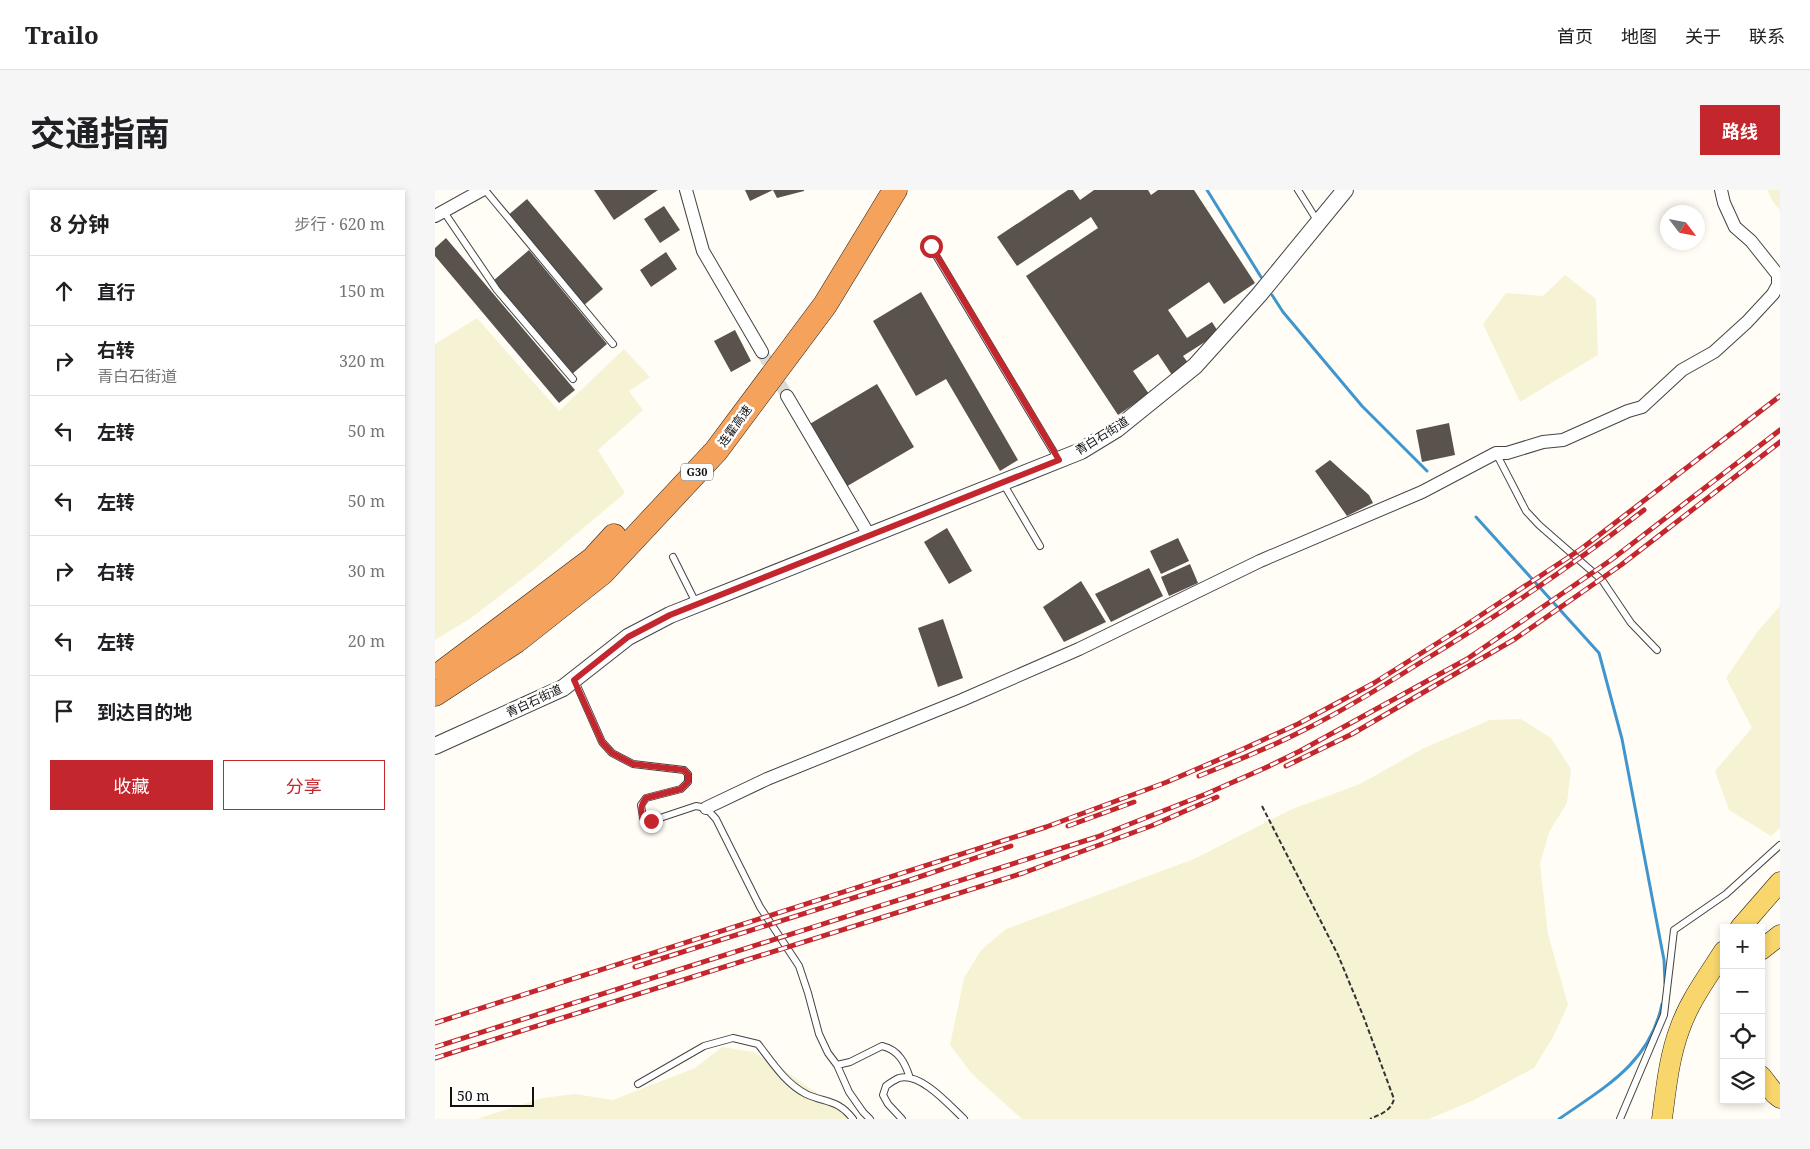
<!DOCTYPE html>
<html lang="zh">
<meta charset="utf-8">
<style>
:root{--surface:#fff;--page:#f6f6f6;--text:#202124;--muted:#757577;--line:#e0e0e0;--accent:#c4262e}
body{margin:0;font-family:"Noto Serif","Noto Sans SC",serif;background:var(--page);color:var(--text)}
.controls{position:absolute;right:15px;bottom:15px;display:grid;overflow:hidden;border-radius:0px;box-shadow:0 2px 8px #0003}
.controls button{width:45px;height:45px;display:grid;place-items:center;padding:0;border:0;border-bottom:1px solid var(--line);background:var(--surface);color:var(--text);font:25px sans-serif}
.compass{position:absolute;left:1225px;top:15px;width:45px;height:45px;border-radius:50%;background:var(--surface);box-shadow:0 2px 8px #0003;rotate:122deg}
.scale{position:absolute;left:15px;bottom:12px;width:84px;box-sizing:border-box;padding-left:5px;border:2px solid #111;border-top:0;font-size:14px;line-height:18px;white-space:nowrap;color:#111;-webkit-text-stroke:4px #fff;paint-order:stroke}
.stop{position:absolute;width:15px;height:15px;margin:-11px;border:4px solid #c4262e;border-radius:50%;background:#fff}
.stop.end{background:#c4262e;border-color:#fff;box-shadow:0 1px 5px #0008}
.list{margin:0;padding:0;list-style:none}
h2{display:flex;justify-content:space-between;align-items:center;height:65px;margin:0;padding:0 20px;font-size:21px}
h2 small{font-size:16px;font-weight:400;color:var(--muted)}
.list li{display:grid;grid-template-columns:32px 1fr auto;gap:15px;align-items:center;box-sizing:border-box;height:70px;padding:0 20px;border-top:1px solid var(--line)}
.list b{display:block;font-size:19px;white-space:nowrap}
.list p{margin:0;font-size:16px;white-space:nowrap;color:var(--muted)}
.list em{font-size:16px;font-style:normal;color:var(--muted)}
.actions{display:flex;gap:10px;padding:15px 20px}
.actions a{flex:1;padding:11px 0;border:1px solid var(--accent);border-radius:0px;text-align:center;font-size:18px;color:var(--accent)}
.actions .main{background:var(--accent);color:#fff}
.icon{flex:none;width:28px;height:28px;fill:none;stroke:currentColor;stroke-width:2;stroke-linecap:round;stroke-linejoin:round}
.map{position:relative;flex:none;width:1345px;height:929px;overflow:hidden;border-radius:0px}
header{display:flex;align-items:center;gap:30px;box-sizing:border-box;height:70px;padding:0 25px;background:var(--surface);border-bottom:1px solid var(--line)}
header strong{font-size:24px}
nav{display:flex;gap:28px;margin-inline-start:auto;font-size:18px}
.intro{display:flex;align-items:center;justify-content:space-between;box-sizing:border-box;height:120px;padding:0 30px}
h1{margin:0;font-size:35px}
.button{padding:12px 22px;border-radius:0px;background:var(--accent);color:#fff;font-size:18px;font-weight:700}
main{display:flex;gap:30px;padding:0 30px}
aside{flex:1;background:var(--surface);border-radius:0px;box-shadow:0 2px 8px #0003}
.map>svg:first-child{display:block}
.farmland{fill:#f6f3d4}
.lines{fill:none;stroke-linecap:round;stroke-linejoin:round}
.stream{stroke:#3f96cf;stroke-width:3}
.building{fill:#5a524d}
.minor-tunnel{stroke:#dbdad3;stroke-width:12;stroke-dasharray:12 6;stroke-linecap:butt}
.service-casing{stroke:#444;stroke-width:8}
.minor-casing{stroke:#444;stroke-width:14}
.tertiary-casing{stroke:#444;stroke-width:18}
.primary-casing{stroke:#222;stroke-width:21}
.motorway-casing{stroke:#222;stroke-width:25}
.path{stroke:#333;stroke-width:2;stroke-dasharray:5 2.5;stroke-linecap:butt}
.service{stroke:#fff;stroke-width:6}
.minor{stroke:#fff;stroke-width:12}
.tertiary{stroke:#fff;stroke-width:16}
.primary{stroke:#f9d66b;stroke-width:20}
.motorway{stroke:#f5a25d;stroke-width:24}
.rail-casing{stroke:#c4262e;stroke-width:5}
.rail{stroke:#fff;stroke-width:3;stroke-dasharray:9;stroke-linecap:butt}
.route{stroke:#c4262e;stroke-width:6}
.labels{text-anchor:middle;stroke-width:5;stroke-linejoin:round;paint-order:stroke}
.shield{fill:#fff;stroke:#585858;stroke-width:1}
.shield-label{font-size:11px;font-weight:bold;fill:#111}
.street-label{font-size:12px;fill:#111;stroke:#fff}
</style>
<header>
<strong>Trailo</strong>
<nav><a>首页</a><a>地图</a><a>关于</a><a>联系</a></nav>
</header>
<div class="intro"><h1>交通指南</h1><a class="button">路线</a></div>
<main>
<aside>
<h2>8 分钟<small>步行 · 620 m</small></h2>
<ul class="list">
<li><svg class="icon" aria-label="ahead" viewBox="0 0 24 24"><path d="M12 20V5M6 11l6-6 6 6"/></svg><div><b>直行</b></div><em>150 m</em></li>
<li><svg class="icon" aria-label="right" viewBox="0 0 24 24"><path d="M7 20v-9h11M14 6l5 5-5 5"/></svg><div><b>右转</b><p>青白石街道</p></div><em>320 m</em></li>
<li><svg class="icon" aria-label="left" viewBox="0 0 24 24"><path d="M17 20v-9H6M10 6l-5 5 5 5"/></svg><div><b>左转</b></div><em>50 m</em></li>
<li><svg class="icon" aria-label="left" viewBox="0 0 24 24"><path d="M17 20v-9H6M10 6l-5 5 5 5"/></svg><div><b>左转</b></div><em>50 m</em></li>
<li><svg class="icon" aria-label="right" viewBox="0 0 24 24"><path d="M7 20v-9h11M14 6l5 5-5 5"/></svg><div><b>右转</b></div><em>30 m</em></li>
<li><svg class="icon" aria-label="left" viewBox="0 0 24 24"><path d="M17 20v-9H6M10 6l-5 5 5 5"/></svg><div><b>左转</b></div><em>20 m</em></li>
<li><svg class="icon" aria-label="arrive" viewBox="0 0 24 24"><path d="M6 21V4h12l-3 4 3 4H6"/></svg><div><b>到达目的地</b></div></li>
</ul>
<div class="actions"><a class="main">收藏</a><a>分享</a></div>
</aside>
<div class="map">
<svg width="1345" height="929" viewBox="0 0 1345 929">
<rect width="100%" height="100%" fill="#fffdf5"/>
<path class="farmland" d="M1332 0H1345V20L1338 12Z
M1130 85 1161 109 1163 165 1085 212 1048 134 1071 103 1108 106Z
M42 128 124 221 189 159 215 187 194 201 208 220 163 260 190 303 100 379 36 428 0 450V154Z
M1345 416V638L1336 646 1294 620 1280 581 1317 538 1291 488 1323 441Z
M1086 529 1116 548 1136 579 1132 613 1114 642 1105 674 1113 744 1133 815 1118 847 1099 878 1039 910 994 929H587L537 884 515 855 529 788 546 760 571 739 759 669 855 620 925 594 989 558 1055 530Z
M287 857 318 862 346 878 419 929H42L107 908 140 904 178 910 260 878Z"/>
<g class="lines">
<path class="stream" d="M772 0 826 87
M837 105 848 122 927 216 992 281
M1041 327 1164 463 1187 549 1229 770 1230 793
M1124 929C1170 897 1215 873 1227 814"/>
</g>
<path class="building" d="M159 0H223L179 30Z
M310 0H369V1L342 8 338 0 315 11Z
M633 0H638L645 10 659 0H713L716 5 723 0H759L820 93 789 114 774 92 733 120 752 148 777 132 784 143 748 166 754 174 737 185 723 164 698 181 714 204 683 225 591 86 663 38 656 27 582 76 562 47Z
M92 9 168 99 148 116 72 26Z
M229 16 245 40 225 53 209 29Z
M11 48 140 200 124 213 0 66V58Z
M94 60 172 154 136 185 58 91Z
M231 62 242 79 216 97 205 80Z
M486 102 583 270 565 281 511 189 481 206 438 131Z
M300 140 316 171 296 182 279 151Z
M442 194 479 257 409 298 373 235Z
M1014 233 1020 265 987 272 981 240Z
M895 270 934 305 938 313 912 326 880 281Z
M512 338 537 381 514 394 489 352Z
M743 348 754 371 726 384 715 361Z
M755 374 763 393 734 406 726 387Z
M714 378 728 406 676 432 660 404Z
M646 391 671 432 629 452 608 417Z
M508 429 528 488 503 497 483 438Z"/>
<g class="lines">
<path class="minor-tunnel" d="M327 162 352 206"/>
<defs>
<path id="service" d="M50 0 178 154
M863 0 883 32
M9 22 62 100 138 189
M496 57 623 269
M1061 263 1091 321 1104 335 1167 390 1196 433 1222 460
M568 293 605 356
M238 367 261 413
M140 491 167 552 177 563 198 574 249 580 253 584V592L246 599 211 608 206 615 208 628 216 631 261 616 271 618 281 629 325 717 364 776 373 803 384 844 393 863 402 875 414 902 428 922 435 929
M402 875 415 872 447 856C464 860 470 873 475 888
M203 894 269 856 298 848 323 854C337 872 350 893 371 904 390 913 403 909 418 929
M467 929 453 914 448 905 451 896C455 893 459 890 464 888 486 882 515 916 529 929
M1185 929 1229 825 1239 740 1291 704 1345 655"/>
<path id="minor" d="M251 0 268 61 327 162
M0 26 47 0
M352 206 434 345
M271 618 332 589 527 510 644 459 825 371 987 302 1061 263H1072L1108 252 1128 250 1193 221 1207 217 1247 180 1279 162 1312 132 1338 104 1343 95V85L1316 51 1300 37 1289 13 1286 0"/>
<path id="tertiary" d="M0 556 128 498 193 447 235 425 646 261 682 239 760 176 824 105 910 0"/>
<path id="primary" d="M1305 738 1345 692
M1326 760 1345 745
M1326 886 1340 904 1345 908
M1227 929C1231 899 1234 867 1245 838 1255 810 1273 786 1289 761"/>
<path id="motorway" d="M9 481 158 369 179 346
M0 504 81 451 167 383 281 261 390 115 460 0"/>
</defs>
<use href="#service" class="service-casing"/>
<use href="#minor" class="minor-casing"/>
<use href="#tertiary" class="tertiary-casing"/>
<use href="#primary" class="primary-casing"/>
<use href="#motorway" class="motorway-casing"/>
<path class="path" d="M827 616 903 765 929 828 959 909C956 921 946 924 935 929"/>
<use href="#service" class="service"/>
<use href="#minor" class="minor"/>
<use href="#tertiary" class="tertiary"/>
<use href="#primary" class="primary"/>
<use href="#motorway" class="motorway"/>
<defs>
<path id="rail" d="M851 576 917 544 1080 449 1186 375 1345 252
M764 586C798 572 832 559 865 542 906 522 945 498 983 474 1061 427 1137 376 1209 320
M633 636 699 612
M200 777 475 690 576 656
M0 833 611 637 732 592 806 560 863 534 939 493 1031 435 1146 359 1345 206
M0 857 662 647 771 604 830 578 865 561 1032 469 1176 370 1345 240
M0 868 588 683 716 636 782 607"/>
</defs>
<use href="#rail" class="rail-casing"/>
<use href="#rail" class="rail"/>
</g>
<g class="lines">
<path class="route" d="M216 631 208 628C205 619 206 615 211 608L246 599 253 592V584L249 580 198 574 177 563 167 552 139 490 193 447 235 425 624 270 496 56"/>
</g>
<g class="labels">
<rect class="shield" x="246" y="273.5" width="32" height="17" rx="4"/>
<g class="shield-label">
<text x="262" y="286">G30</text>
</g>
<g class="street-label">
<text transform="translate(300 236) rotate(-54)" y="4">连霍高速</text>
<text transform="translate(667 246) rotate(-32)" y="4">青白石街道</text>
<text transform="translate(99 511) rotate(-25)" y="4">青白石街道</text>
</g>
</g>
</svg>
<div class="controls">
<button>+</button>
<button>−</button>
<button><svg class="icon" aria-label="locate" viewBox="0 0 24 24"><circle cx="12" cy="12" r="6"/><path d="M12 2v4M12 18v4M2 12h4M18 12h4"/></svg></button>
<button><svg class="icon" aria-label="layers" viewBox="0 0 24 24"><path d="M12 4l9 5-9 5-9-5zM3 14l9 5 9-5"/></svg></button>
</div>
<svg class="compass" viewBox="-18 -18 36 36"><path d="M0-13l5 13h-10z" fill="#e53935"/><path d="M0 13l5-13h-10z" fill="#757577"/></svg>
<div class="scale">50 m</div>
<div class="stop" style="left:496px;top:56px"></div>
<div class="stop end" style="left:216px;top:631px"></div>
</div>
</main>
